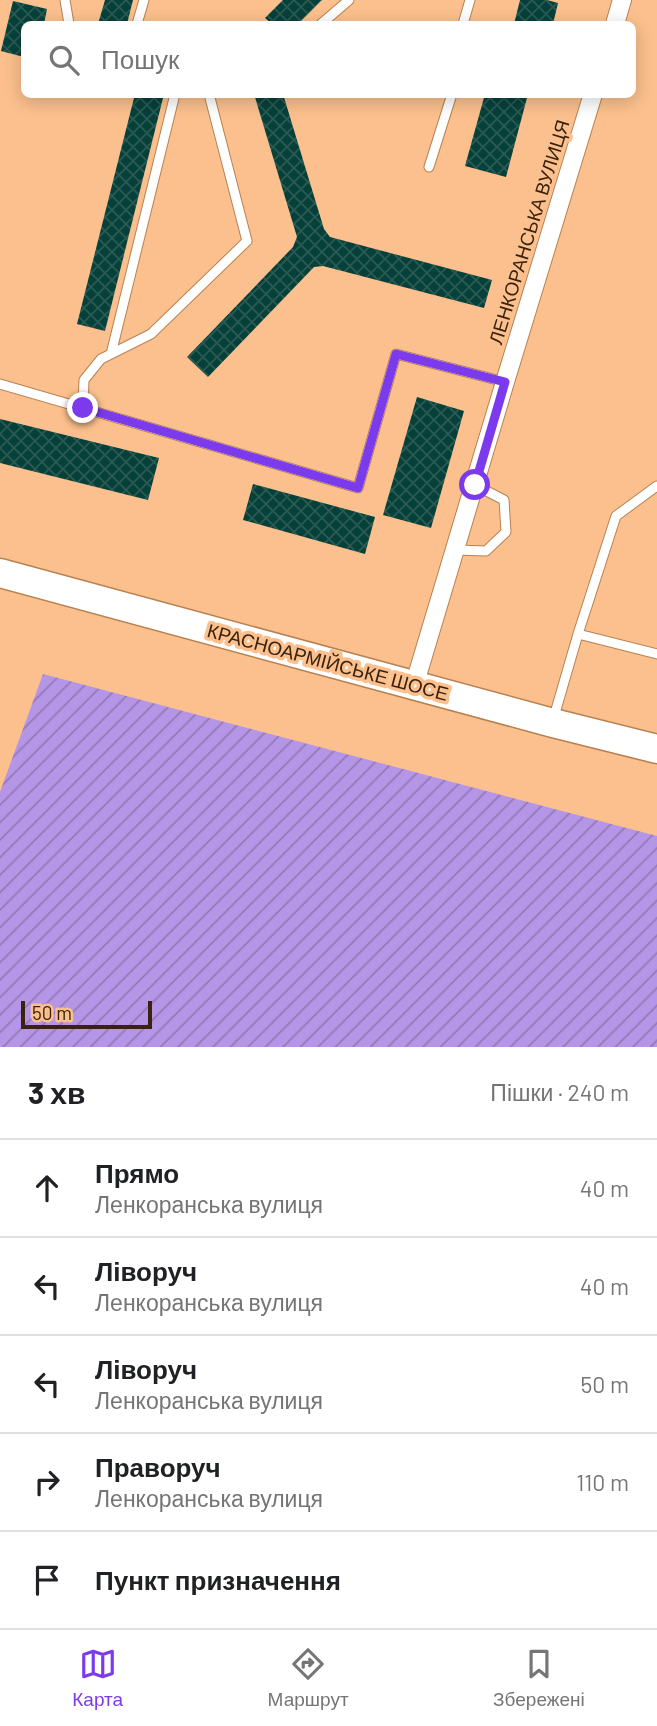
<!DOCTYPE html>
<html lang="uk">
<meta charset="utf-8">
<style>
:root{--surface:#fff;--page:#f6f6f6;--text:#202124;--muted:#757577;--line:#e0e0e0;--accent:#7c3aed}
body{margin:0;font-family:Barlow,sans-serif;background:var(--page);color:var(--text)}
.scale{position:absolute;left:21px;bottom:18px;width:131px;box-sizing:border-box;padding-left:7px;border:4px solid #39230e;border-top:0;font-size:19px;line-height:24px;white-space:nowrap;color:#39230e;-webkit-text-stroke:5px #fbc08d;paint-order:stroke}
.stop{position:absolute;width:21px;height:21px;margin:-16px;border:5px solid #7c3aed;border-radius:50%;background:#fff}
.stop.end{background:#7c3aed;border-color:#fff;box-shadow:0 2px 7px #0008}
.list{margin:0;padding:0;list-style:none}
h2{display:flex;justify-content:space-between;align-items:center;height:91px;margin:0;padding:0 28px;font-size:30px}
h2 small{font-size:23px;font-weight:400;color:var(--muted)}
.list li{display:grid;grid-template-columns:46px 1fr auto;gap:21px;align-items:center;box-sizing:border-box;height:98px;padding:0 28px;border-top:2px solid var(--line)}
.list b{display:block;font-size:26px;white-space:nowrap}
.list p{margin:0;font-size:23px;white-space:nowrap;color:var(--muted)}
.list em{font-size:23px;font-style:normal;color:var(--muted)}
.icon{flex:none;width:38px;height:38px;fill:none;stroke:currentColor;stroke-width:2;stroke-linecap:round;stroke-linejoin:round}
.map{position:relative;flex:none;width:657px;height:1047px;overflow:hidden}
.search{position:absolute;background:var(--surface);box-shadow:0 4px 18px #0003;left:21px;right:21px;top:21px;height:77px;display:flex;align-items:center;gap:18px;box-sizing:border-box;padding:0 24px;border-radius:10px;color:var(--muted);font-size:26px}
.sheet{height:581px;background:var(--surface)}
nav{display:flex;justify-content:space-around;align-items:center;box-sizing:border-box;height:98px;border-top:2px solid var(--line);background:var(--surface);font-size:19px;color:var(--muted)}
nav a{display:grid;justify-items:center;gap:4px}
nav .on{color:var(--accent)}
.map>svg:first-child{display:block}
.garden{fill:url(#garden-furrows)}
.building{fill:url(#building-cross-hatch)}
.lines{fill:none;stroke-linecap:round;stroke-linejoin:round}
.lane-casing{stroke:#b88150;stroke-width:11}
.street-casing{stroke:#b88150;stroke-width:20}
.primary-casing{stroke:#b88150;stroke-width:31}
.lane{stroke:#fff;stroke-width:9}
.street{stroke:#fff;stroke-width:18}
.primary{stroke:#fff;stroke-width:28}
.route{stroke:#7c3aed;stroke-width:9}
.labels{text-anchor:middle;stroke-width:7;stroke-linejoin:round;paint-order:stroke}
.street-label{font-size:19px;fill:#39230e;stroke:#fbc08d}
</style>
<div class="map">
<svg width="657" height="1047" viewBox="0 0 657 1047">
<defs>
<pattern id="garden-furrows" width="10" height="10" patternUnits="userSpaceOnUse" patternTransform="scale(1.75)"><rect width="10" height="10" fill="#b595e5"/><path d="M-1 1l2-2M0 10L10 0M9 11l2-2" fill="none" stroke="#9479b8"/></pattern>
<pattern id="building-cross-hatch" width="8" height="8" patternUnits="userSpaceOnUse" patternTransform="scale(1.75)"><rect width="8" height="8" fill="#05413a"/><path d="M0 0l8 8M0 8l8-8" fill="none" stroke="#2b5a53"/></pattern>
</defs>
<rect width="100%" height="100%" fill="#fbc08d"/>
<path class="garden" d="M43 674 657 836V1047H0V792Z"/>
<path class="building" d="M105 0H133L127 24H98Z
M283 0H322L298 24H272L265 18Z
M520 0H547L558 3 553 24H514Z
M13 1 47 9 44 24H24V57L1 51Z
M135 94H164L105 331 77 324Z
M254 94H283L324 229 330 237 492 280 484 308 323 266 314 267 208 377 187 357 293 247 297 237Z
M485 94H528L506 177 465 166Z
M417 397 464 411 431 528 383 515Z
M0 419 159 458 148 500 0 463Z
M253 484 375 517 365 554 243 520Z"/>
<g class="lines">
<defs>
<path id="lane" d="M65 0 69 24
M137 24 144 0
M321 24 349 0
M463 24 470 0
M429 167 452 94
M111 354 175 94
M0 384 358 488 396 354 505 382
M83 408 84 380 101 359 151 334 247 241 209 94
M456 550 486 551 506 532 504 500 475 485
M578 634 657 654
M553 720 578 634 616 516 657 486"/>
<path id="street" d="M615 24 622 0
M414 686 505 382 593 94"/>
<path id="primary" d="M0 573 553 723 657 749"/>
</defs>
<use href="#lane" class="lane-casing"/>
<use href="#street" class="street-casing"/>
<use href="#primary" class="primary-casing"/>
<use href="#lane" class="lane"/>
<use href="#street" class="street"/>
<use href="#primary" class="primary"/>
</g>
<g class="lines">
<path class="route" d="M83 408 358 488 396 354 505 382 475 485"/>
</g>
<g class="labels">
<g class="street-label">
<text transform="translate(529 232) rotate(-73)" y="7">ЛЕНКОРАНСЬКА ВУЛИЦЯ</text>
<text transform="translate(328 662) rotate(15)" y="7">КРАСНОАРМІЙСЬКЕ ШОСЕ</text>
</g>
</g>
</svg>
<div class="scale">50 m</div>
<div class="stop" style="left:475px;top:485px"></div>
<div class="stop end" style="left:83px;top:408px"></div>
<div class="search"><svg class="icon" aria-label="search" viewBox="0 0 24 24"><circle cx="10" cy="10" r="6"/><path d="M15 15l6 6"/></svg>Пошук</div>
</div>
<section class="sheet">
<h2>3 хв<small>Пішки · 240 m</small></h2>
<ul class="list">
<li><svg class="icon" aria-label="ahead" viewBox="0 0 24 24"><path d="M12 20V5M6 11l6-6 6 6"/></svg><div><b>Прямо</b><p>Ленкоранська вулиця</p></div><em>40 m</em></li>
<li><svg class="icon" aria-label="left" viewBox="0 0 24 24"><path d="M17 20v-9H6M10 6l-5 5 5 5"/></svg><div><b>Ліворуч</b><p>Ленкоранська вулиця</p></div><em>40 m</em></li>
<li><svg class="icon" aria-label="left" viewBox="0 0 24 24"><path d="M17 20v-9H6M10 6l-5 5 5 5"/></svg><div><b>Ліворуч</b><p>Ленкоранська вулиця</p></div><em>50 m</em></li>
<li><svg class="icon" aria-label="right" viewBox="0 0 24 24"><path d="M7 20v-9h11M14 6l5 5-5 5"/></svg><div><b>Праворуч</b><p>Ленкоранська вулиця</p></div><em>110 m</em></li>
<li><svg class="icon" aria-label="arrive" viewBox="0 0 24 24"><path d="M6 21V4h12l-3 4 3 4H6"/></svg><div><b>Пункт призначення</b></div></li>
</ul>
</section>
<nav>
<a class="on"><svg class="icon" aria-label="map" viewBox="0 0 24 24"><path d="M3 6l6-2 6 2 6-2v14l-6 2-6-2-6 2zM9 4v14M15 6v14"/></svg>Карта</a>
<a><svg class="icon" aria-label="directions" viewBox="0 0 24 24"><path d="M12 3l9 9-9 9-9-9zM9 14v-3h6M13 9l2 2-2 2"/></svg>Маршрут</a>
<a><svg class="icon" aria-label="saved" viewBox="0 0 24 24"><path d="M7 4h10v16l-5-4-5 4z"/></svg>Збережені</a>
</nav>
